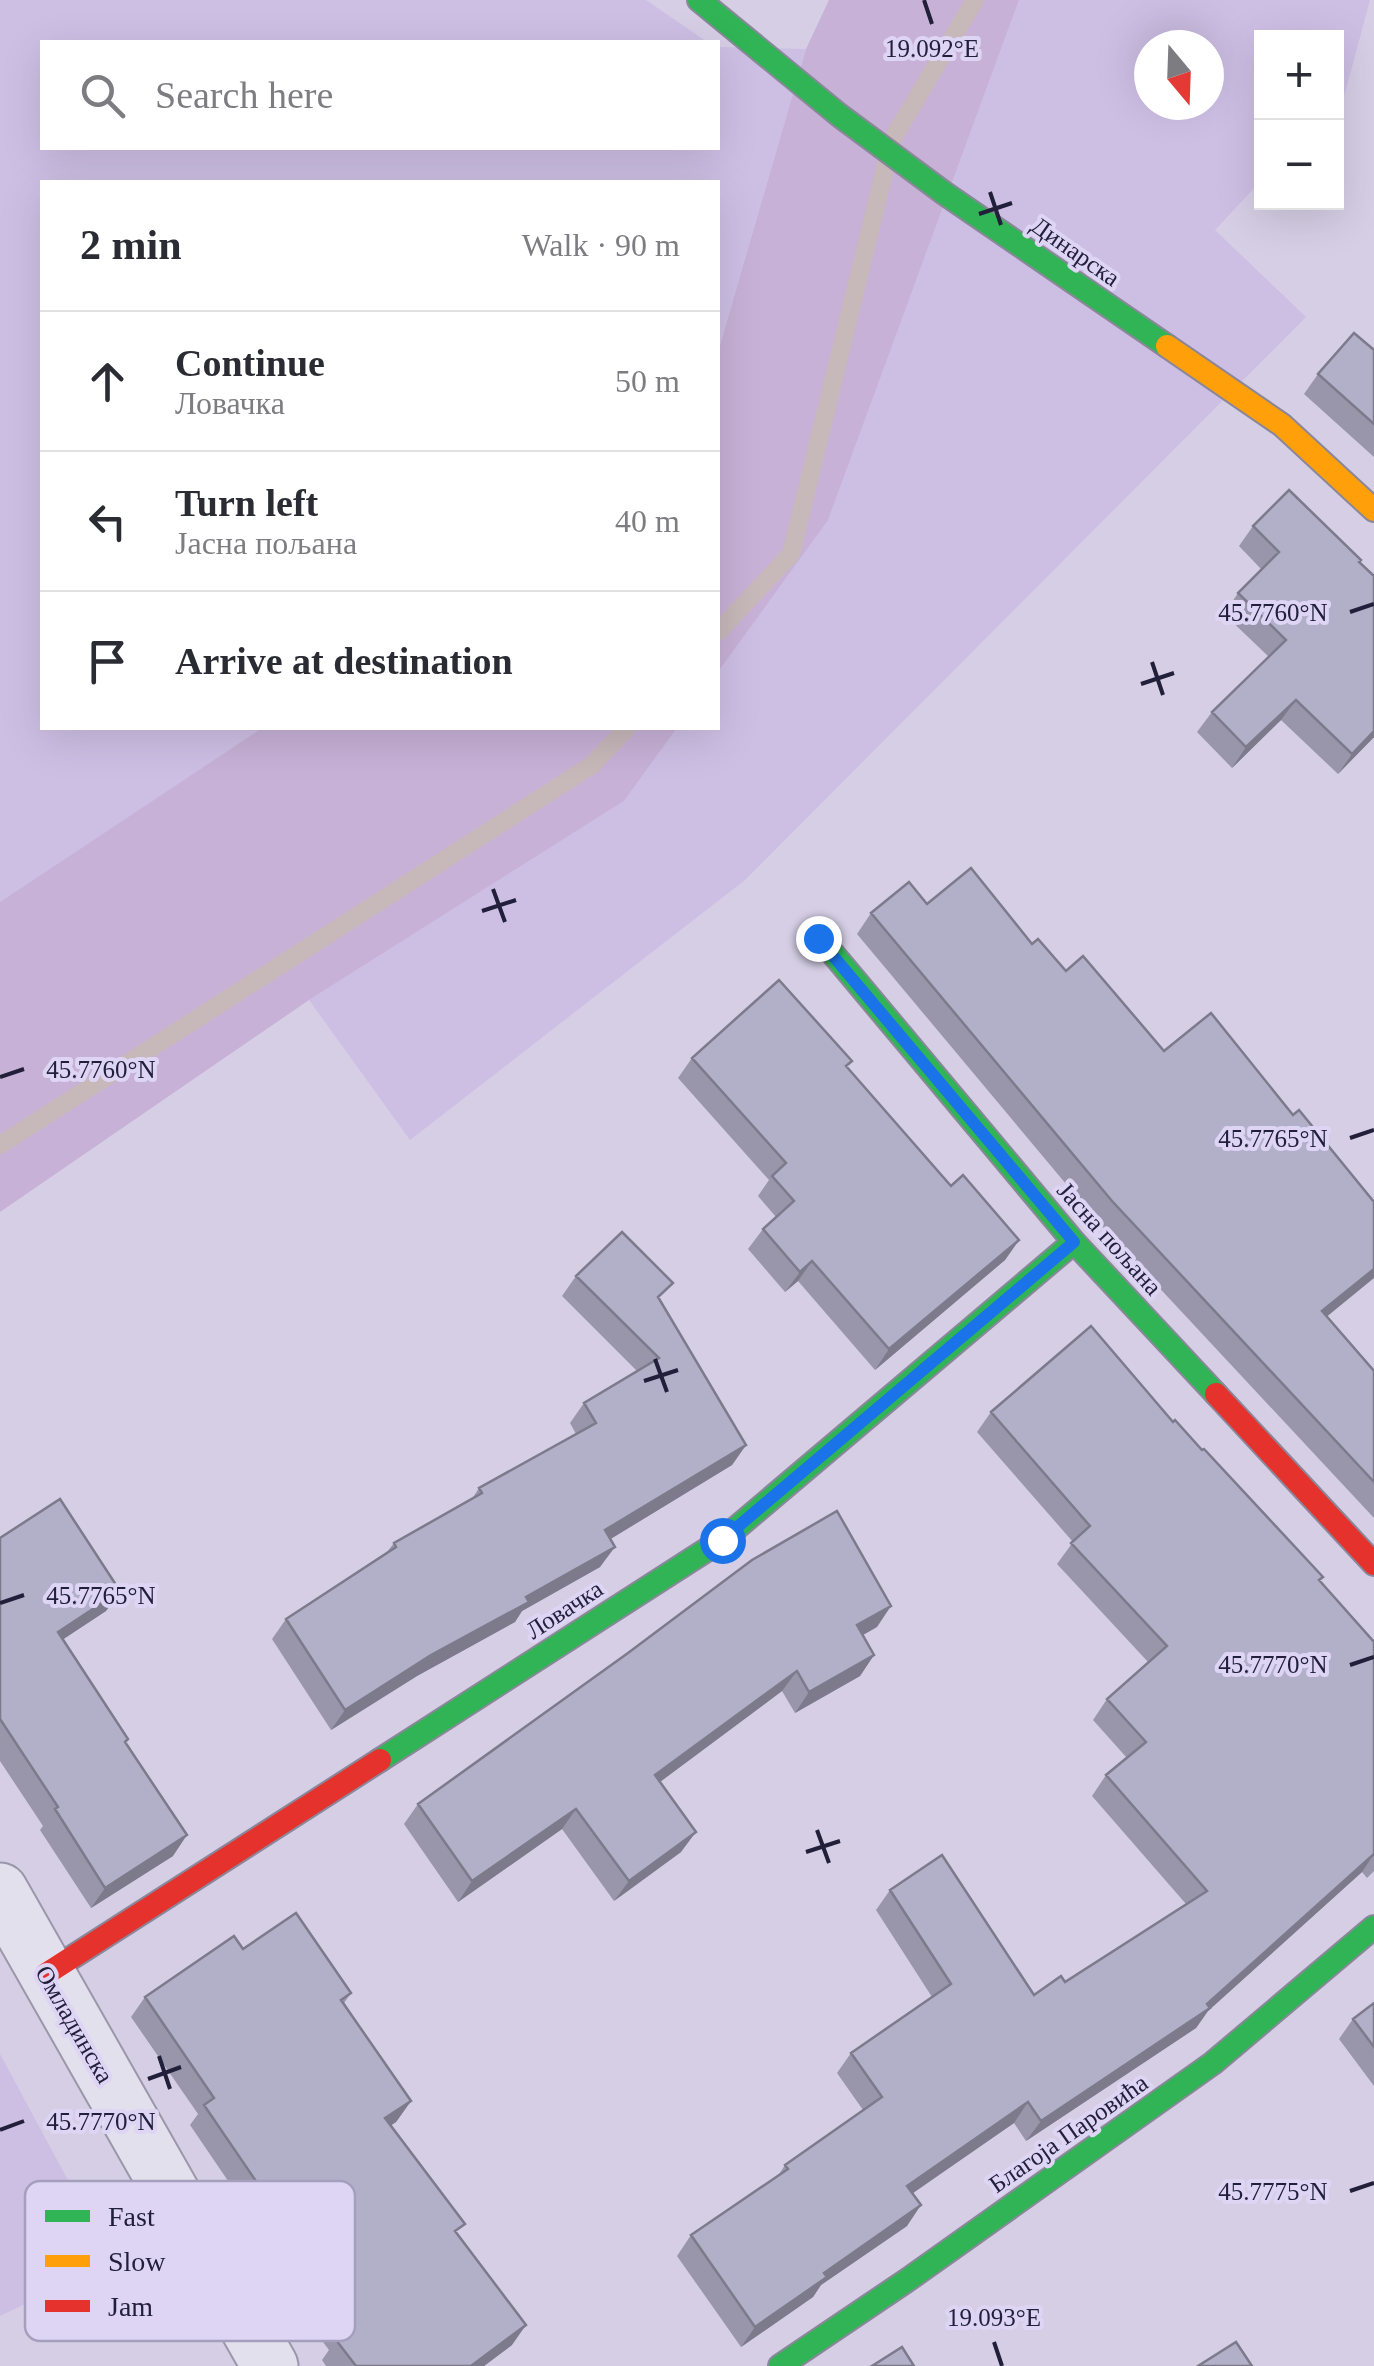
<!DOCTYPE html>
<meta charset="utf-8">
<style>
:root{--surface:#fff;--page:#f7f7f7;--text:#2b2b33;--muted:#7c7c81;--line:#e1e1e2}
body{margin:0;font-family:"Times New Roman",serif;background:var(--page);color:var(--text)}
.controls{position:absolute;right:30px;top:30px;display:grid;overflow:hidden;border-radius:0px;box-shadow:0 10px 40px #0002}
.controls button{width:90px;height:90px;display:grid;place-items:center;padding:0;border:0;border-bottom:2px solid var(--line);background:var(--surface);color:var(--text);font:50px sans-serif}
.compass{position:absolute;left:1134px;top:30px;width:90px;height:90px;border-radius:50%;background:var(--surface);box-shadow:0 10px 40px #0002;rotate:161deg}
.stop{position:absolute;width:30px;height:30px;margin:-22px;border:8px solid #1a73e8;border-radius:50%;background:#fff}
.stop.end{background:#1a73e8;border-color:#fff;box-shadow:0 2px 10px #0008}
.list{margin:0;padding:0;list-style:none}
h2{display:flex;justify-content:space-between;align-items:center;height:130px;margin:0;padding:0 40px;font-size:42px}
h2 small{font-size:32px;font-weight:400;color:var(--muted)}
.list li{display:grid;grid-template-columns:65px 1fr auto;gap:30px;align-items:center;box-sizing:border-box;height:140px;padding:0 40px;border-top:2px solid var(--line)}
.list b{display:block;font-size:38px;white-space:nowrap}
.list p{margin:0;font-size:32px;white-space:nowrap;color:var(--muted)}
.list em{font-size:32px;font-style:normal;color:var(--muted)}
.icon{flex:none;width:55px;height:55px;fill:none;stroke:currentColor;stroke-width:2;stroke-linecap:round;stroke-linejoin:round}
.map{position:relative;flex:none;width:1374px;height:2366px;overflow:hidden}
.search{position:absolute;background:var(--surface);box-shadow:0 10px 40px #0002;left:40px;top:40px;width:680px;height:110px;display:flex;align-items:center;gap:25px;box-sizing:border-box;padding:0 35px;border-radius:0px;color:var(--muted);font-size:38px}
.panel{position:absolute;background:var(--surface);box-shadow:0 10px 40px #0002;left:40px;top:180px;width:680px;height:550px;border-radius:0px}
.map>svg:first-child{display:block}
.farmland{fill:#cdbfe4;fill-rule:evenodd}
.green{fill:#c7b1d7}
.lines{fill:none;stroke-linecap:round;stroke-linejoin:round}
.stream{stroke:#c7b8ba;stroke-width:18}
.street-casing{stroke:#9b97aa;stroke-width:59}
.fast-casing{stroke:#8b879a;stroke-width:26}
.slow-casing{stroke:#8b879a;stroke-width:26}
.jam-casing{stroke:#8b879a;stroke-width:26}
.street{stroke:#e3e0ed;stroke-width:55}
.fast{stroke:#30b455;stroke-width:22}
.slow{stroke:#ff9f0a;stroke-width:22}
.jam{stroke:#e5322d;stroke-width:22}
.wall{fill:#9996ac}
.shaded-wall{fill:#7d7a8c}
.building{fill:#b2afc8;stroke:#7d7a8c;stroke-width:2.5}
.route{stroke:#1a73e8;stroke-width:12}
.ticks{fill:none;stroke:#211f39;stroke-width:4}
.labels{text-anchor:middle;stroke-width:8;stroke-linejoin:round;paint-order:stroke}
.street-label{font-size:25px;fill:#211f39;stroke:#ded5f5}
.key{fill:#ded5f5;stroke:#a59ebd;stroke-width:2.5}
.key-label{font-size:28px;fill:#211f39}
.ticks-label{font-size:25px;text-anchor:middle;fill:#211f39;stroke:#ded5f5;stroke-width:8;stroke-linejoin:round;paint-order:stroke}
</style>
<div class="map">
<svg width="1374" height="2366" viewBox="0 0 1374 2366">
<rect width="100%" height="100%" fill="#d5cee5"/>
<path class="farmland" d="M0 0H646L707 42H42V148H718V47L806 49 718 352V182H42V728H262L0 902Z
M1019 0H1370L1345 93 1337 102 1336 38H1262L1261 181 1215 230 1306 317 745 880 410 1140 309 1000 624 801 677 728H718V672L828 519ZM1149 45H1209V105H1149Z
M0 2054 112 2262 0 2316Z"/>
<path class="green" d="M829 0H1019L828 520 718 672V352L806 49Z
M262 728H677L624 801 309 1000 0 1212V902Z"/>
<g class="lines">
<path class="stream" d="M718 632 791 554 892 140 975 0
M0 1145 592 765 627 728"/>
<defs>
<path id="street" d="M0 1891 270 2366"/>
<path id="fast" d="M699 0 839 115 944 193 1167 346
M819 937 1074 1242 1216 1394
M380 1760 722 1540 1074 1242
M780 2366 906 2281 1213 2063 1374 1927"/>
<path id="slow" d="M1167 346 1282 425 1374 510"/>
<path id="jam" d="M1216 1394 1374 1564
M46 1974 380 1760"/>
</defs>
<use href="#street" class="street-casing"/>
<use href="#fast" class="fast-casing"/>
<use href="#slow" class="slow-casing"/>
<use href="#jam" class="jam-casing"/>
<use href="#street" class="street"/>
<use href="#fast" class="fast"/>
<use href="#slow" class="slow"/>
<use href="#jam" class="jam"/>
</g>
<path class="wall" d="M1374 350V457L1304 394 1318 374Z
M1253 526 1360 563 1374 576V737L1338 774 1281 720 1232 768 1197 732 1212 712 1269 657 1224 614 1238 593 1262 570 1239 546Z
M927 904 1032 944 1164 1051 1293 1115 1326 1317 1374 1371V1518L1097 1221 857 934 871 913Z
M692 1058 847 1068 951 1186 1019 1240 1005 1260 875 1370 798 1281 785 1292 748 1249 763 1229 776 1217 758 1196 769 1180 678 1078Z
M576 1276 660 1300 746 1445 732 1465 610 1539 600 1567 522 1611 515 1622 417 1676 331 1730 272 1639 286 1619 387 1552 394 1543 472 1499 479 1488 576 1434 570 1423 584 1403 637 1371 562 1296Z
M991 1412 1173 1422 1374 1642V1871L1367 1878 1362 1872 1208 2011 1196 2028 1026 2141 1014 2123 912 2193 907 2226 821 2285 813 2297 741 2347 677 2256 691 2235 778 2176 785 2165 863 2110 837 2073 851 2053 932 1997 876 1910 890 1890 1034 1995 1065 1982 1186 1904 1092 1796 1106 1775 1127 1758 1093 1720 1107 1699 1149 1663 1057 1564 1073 1542 977 1432Z
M0 1538 120 1591 106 1611 63 1639 128 1739 126 1743 173 1856 91 1908 40 1830 43 1826 0 1761Z
M877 1627 863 1635 874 1655 860 1676 795 1713 782 1691 660 1782 681 1852 614 1901 562 1829 458 1902 404 1824 418 1804Z
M351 1993 344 2003 411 2101 396 2122 391 2125 457 2234 512 2345 484 2366H326L322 2360 329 2350 260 2259 271 2244 190 2125 198 2114 131 2017 145 1997Z
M1374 2003V2086L1339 2039 1353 2019Z"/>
<path class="shaded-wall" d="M1296 700 1281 720 1232 768 1246 747Z
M1374 731V737L1338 774 1352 754Z
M1019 1240 1005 1260 875 1370 889 1349Z
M812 1261 798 1281 785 1292 800 1272Z
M1374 1269V1278L1308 1332 1322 1311Z
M746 1445 732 1465 591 1551 605 1530Z
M615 1547 600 1567 522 1611 515 1622 417 1676 331 1730 345 1710 526 1597Z
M120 1591 106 1611 44 1652 58 1632Z
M891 1606 877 1627 843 1646 857 1625Z
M874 1655 860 1676 795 1713 809 1692Z
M797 1671 782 1691 641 1796 655 1775Z
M576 1809 562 1829 458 1902 472 1881Z
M696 1832 681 1852 614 1901 629 1881Z
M187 1835 173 1856 91 1908 105 1888Z
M1374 1854 1362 1872 1208 2011 1196 2028 1026 2141 1041 2121 1207 2004Z
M411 2101 396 2122 371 2139 385 2118Z
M1028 2102 1014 2123 893 2207 907 2186Z
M921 2205 907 2226 821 2285 813 2297 741 2347 755 2327 824 2273Z
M526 2325 512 2345 484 2366H471Z"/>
<path class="building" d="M1354 333 1374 350V424L1318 374Z
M1289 490 1361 560 1359 562 1374 576V731L1352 754 1296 700 1246 747 1212 712 1286 640 1238 593 1279 552 1253 526Z
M971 868 1032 944 1038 939 1066 971 1083 956 1164 1051 1211 1013 1293 1115 1299 1110 1374 1202V1269L1322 1311 1374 1371V1482L1112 1201 871 913 909 882 927 904Z
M779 980 852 1061 846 1066 951 1186 963 1175 1019 1240 889 1349 812 1261 800 1272 763 1229 794 1201 772 1176 786 1163 692 1058Z
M622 1232 673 1283 658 1297 746 1445 605 1530 615 1547 526 1597 529 1602 431 1655 345 1710 286 1619 396 1547 394 1543 482 1493 479 1488 596 1423 584 1403 659 1358 576 1276Z
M1091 1326 1173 1422 1175 1420 1202 1450 1204 1449 1323 1577 1319 1580 1374 1642V1854L1207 2004 1210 2008 1041 2121 1028 2102 907 2186 921 2205 824 2273 827 2277 755 2327 691 2235 788 2169 785 2165 882 2097 851 2053 951 1984 890 1890 942 1855 1034 1995 1061 1976 1065 1982 1207 1891 1106 1775 1146 1742 1107 1699 1167 1646 1071 1543 1090 1526 991 1412Z
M60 1499 120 1591 58 1632 128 1739 125 1742 187 1835 105 1888 55 1809 58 1807 0 1719V1538Z
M837 1511 891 1606 857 1625 874 1655 809 1692 797 1671 655 1775 696 1832 629 1881 576 1809 472 1881 418 1804 628 1653 752 1560Z
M296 1913 351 1993 341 2000 411 2101 385 2118 465 2224 455 2231 526 2325 471 2366H356L336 2340 345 2332 275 2239 288 2228 204 2105 214 2098 145 1997 234 1936 243 1949Z
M1374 2003V2047L1353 2019Z
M1236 2342 1252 2366H1198Z
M902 2347 914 2366H872Z"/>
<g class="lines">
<path class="route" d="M722 1540 1074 1242 818 938"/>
</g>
<path class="ticks" d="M924 0 932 24M990 192 1001 225M979 214 1012 203M1350 612 1374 604M1152 662 1163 695M1141 684 1174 673M493 889 505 922M482 911 516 900M0 1077 24 1069M1350 1138 1374 1130M655 1359 667 1392M644 1381 678 1370M0 1603 24 1595M1350 1665 1374 1657M817 1830 829 1863M806 1852 840 1841M159 2056 170 2089M148 2079 181 2067M0 2130 24 2121M1350 2191 1374 2183M994 2342 1002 2366"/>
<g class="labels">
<g class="street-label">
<text transform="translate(1076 251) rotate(35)" y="9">Динарска</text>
<text transform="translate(1110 1238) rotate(48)" y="9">Јасна пољана</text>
<text transform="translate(564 1609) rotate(-33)" y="9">Ловачка</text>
<text transform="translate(75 2024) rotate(60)" y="9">Омладинска</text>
<text transform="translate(1068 2133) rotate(-35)" y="9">Благоја Паровића</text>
</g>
</g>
<rect x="25" y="2181" width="330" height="160" rx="15" class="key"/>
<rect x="45" y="2210" width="45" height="12" fill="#30b455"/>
<rect x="45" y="2255" width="45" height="12" fill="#ff9f0a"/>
<rect x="45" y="2300" width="45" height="12" fill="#e5322d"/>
<g class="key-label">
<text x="108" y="2226">Fast</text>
<text x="108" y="2271">Slow</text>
<text x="108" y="2316">Jam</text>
</g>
<g class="ticks-label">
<text x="932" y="57">19.092°E</text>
<text x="1273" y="621">45.7760°N</text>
<text x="101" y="1078">45.7760°N</text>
<text x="1273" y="1147">45.7765°N</text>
<text x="101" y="1604">45.7765°N</text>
<text x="1273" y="1673">45.7770°N</text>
<text x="101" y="2130">45.7770°N</text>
<text x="1273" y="2200">45.7775°N</text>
<text x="994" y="2326">19.093°E</text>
</g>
</svg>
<div class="controls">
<button>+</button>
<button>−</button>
</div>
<svg class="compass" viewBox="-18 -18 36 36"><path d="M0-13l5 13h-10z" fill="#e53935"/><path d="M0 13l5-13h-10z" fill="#7c7c81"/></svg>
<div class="stop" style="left:722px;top:1540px"></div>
<div class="stop end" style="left:818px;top:938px"></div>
<div class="search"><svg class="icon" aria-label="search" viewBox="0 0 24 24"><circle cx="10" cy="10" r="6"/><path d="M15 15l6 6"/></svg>Search here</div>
<section class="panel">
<h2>2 min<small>Walk · 90 m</small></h2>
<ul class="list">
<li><svg class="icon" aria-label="ahead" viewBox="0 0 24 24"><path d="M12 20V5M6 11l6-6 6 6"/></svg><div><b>Continue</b><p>Ловачка</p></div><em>50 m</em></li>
<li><svg class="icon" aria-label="left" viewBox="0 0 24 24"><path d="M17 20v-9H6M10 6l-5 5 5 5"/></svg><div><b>Turn left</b><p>Јасна пољана</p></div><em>40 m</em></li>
<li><svg class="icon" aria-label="arrive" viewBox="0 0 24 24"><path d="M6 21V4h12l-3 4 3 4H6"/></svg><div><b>Arrive at destination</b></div></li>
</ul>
</section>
</div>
